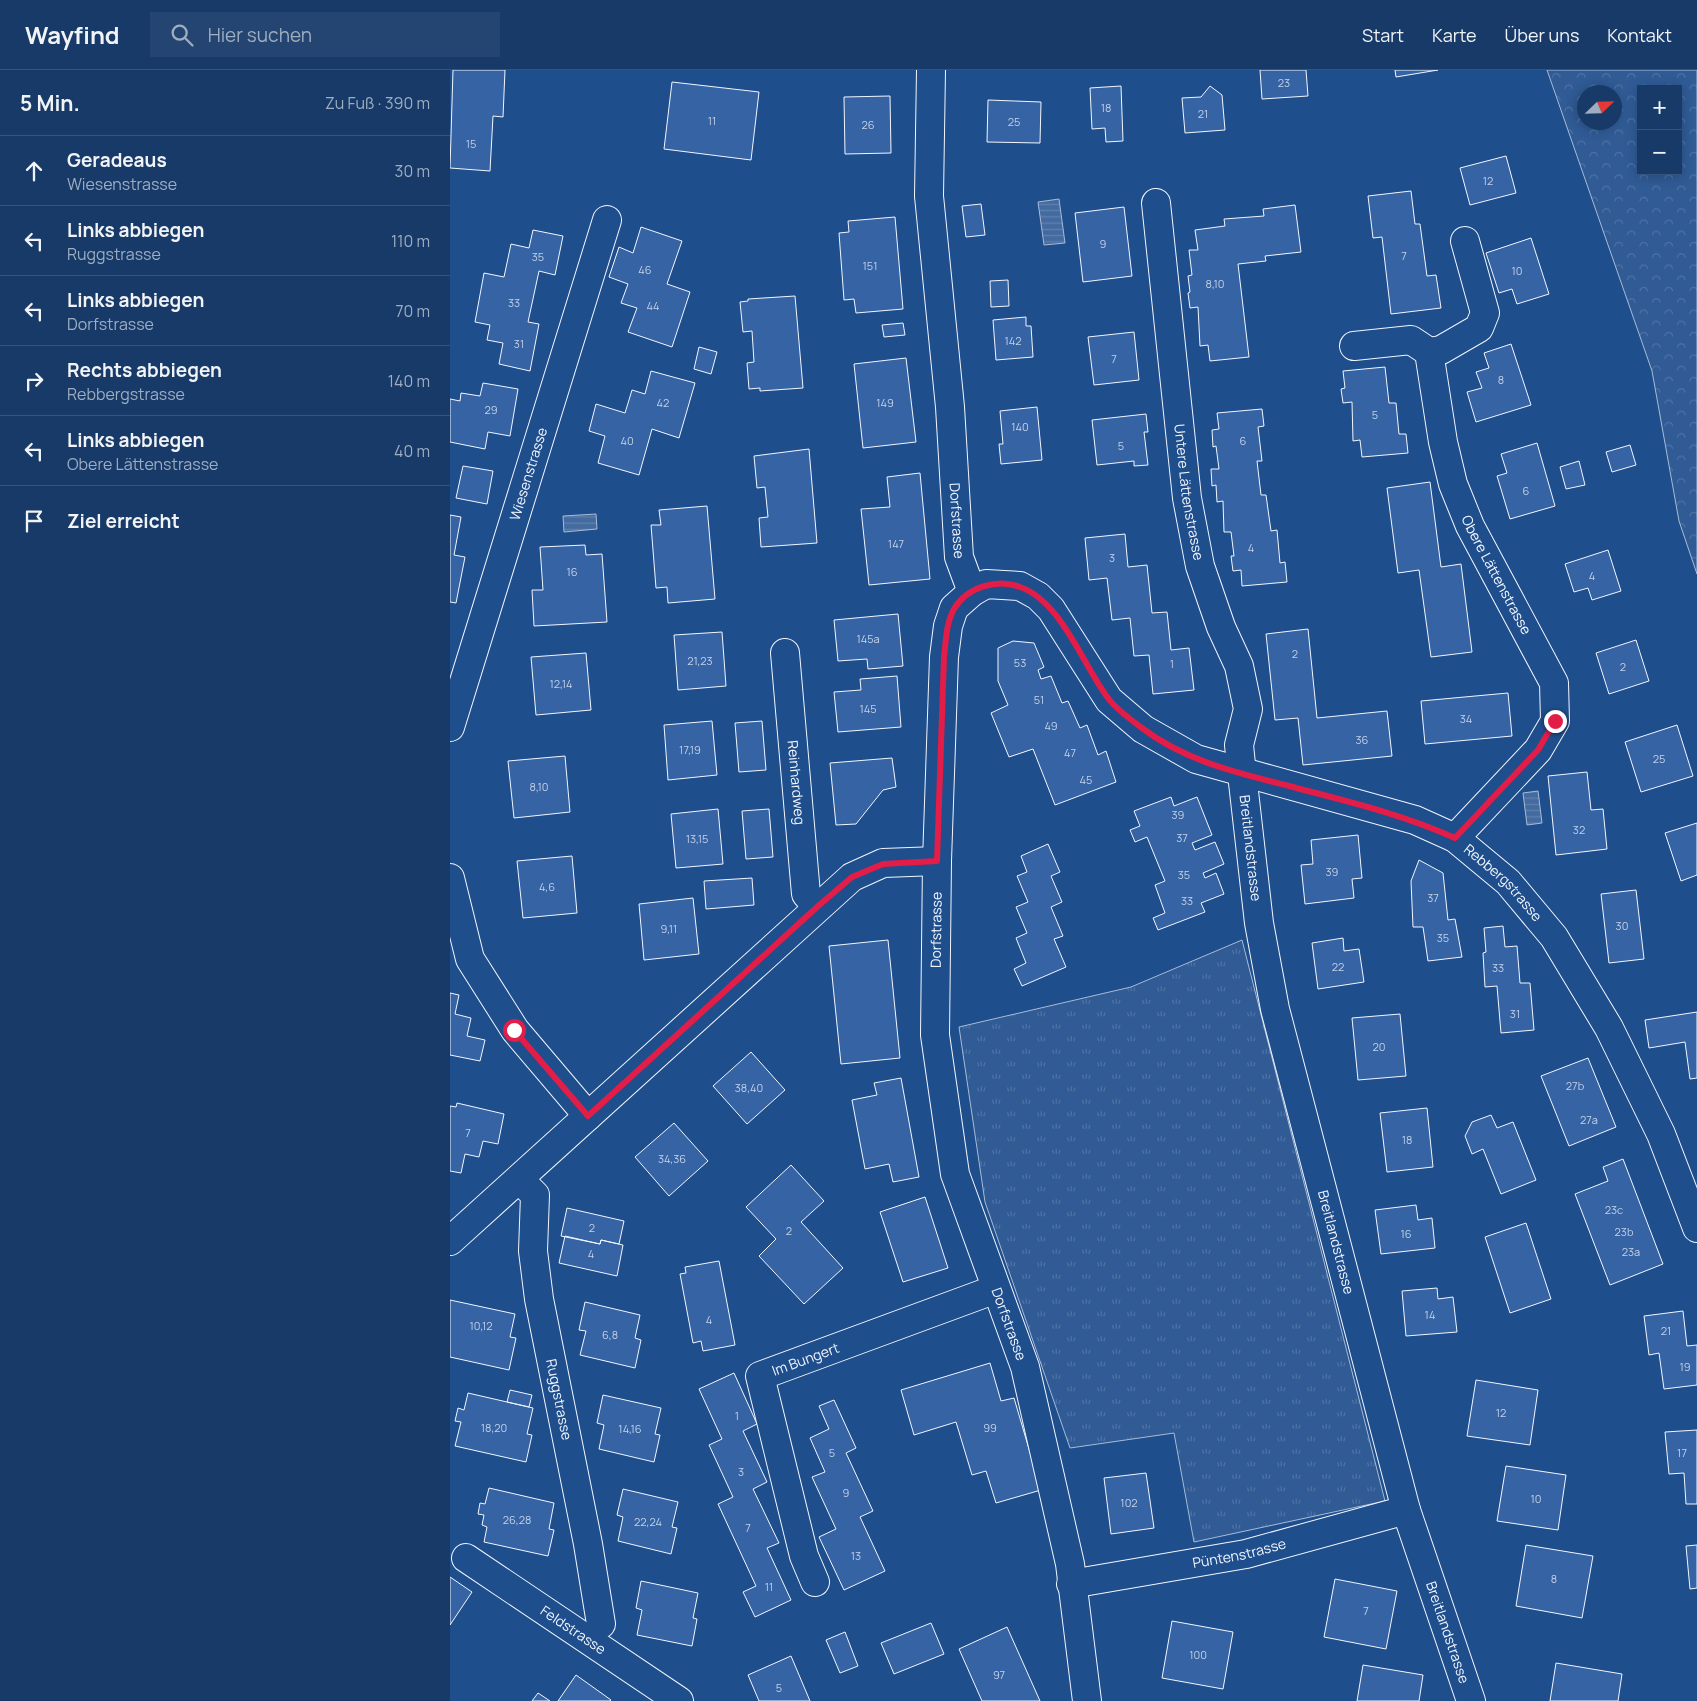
<!DOCTYPE html>
<html lang="de">
<meta charset="utf-8">
<style>
:root{--surface:#173a69;--page:#244571;--text:#f1f3f6;--muted:#9eadc0;--line:#36547d}
body{margin:0;font-family:Manrope,sans-serif;background:var(--page);color:var(--text)}
.controls{position:absolute;right:15px;top:15px;display:grid;overflow:hidden;border-radius:0px;box-shadow:0 2px 12px #0003}
.controls button{width:45px;height:45px;display:grid;place-items:center;padding:0;border:0;border-bottom:1px solid var(--line);background:var(--surface);color:var(--text);font:25px sans-serif}
.compass{position:absolute;left:1127px;top:15px;width:45px;height:45px;border-radius:50%;background:var(--surface);box-shadow:0 2px 12px #0003;rotate:67deg}
.stop{position:absolute;width:15px;height:15px;margin:-11px;border:4px solid #e11d48;border-radius:50%;background:#fff}
.stop.end{background:#e11d48;border-color:#fff;box-shadow:0 1px 5px #0008}
.list{margin:0;padding:0;list-style:none}
h2{display:flex;justify-content:space-between;align-items:center;height:65px;margin:0;padding:0 20px;font-size:21px}
h2 small{font-size:16px;font-weight:400;color:var(--muted)}
.list li{display:grid;grid-template-columns:32px 1fr auto;gap:15px;align-items:center;box-sizing:border-box;height:70px;padding:0 20px;border-top:1px solid var(--line)}
.list b{display:block;font-size:19px;white-space:nowrap}
.list p{margin:0;font-size:16px;white-space:nowrap;color:var(--muted)}
.list em{font-size:16px;font-style:normal;color:var(--muted)}
.icon{flex:none;width:28px;height:28px;fill:none;stroke:currentColor;stroke-width:2;stroke-linecap:round;stroke-linejoin:round}
.map{position:relative;flex:none;width:1247px;height:1631px;overflow:hidden}
header{display:flex;align-items:center;gap:30px;box-sizing:border-box;height:70px;padding:0 25px;background:var(--surface);border-bottom:1px solid var(--line)}
header strong{font-size:24px}
nav{display:flex;gap:28px;margin-inline-start:auto;font-size:18px}
.search{width:350px;height:45px;background:var(--page);display:flex;align-items:center;gap:12px;box-sizing:border-box;padding:0 18px;border-radius:0px;color:var(--muted);font-size:19px}
main{display:flex}
aside{flex:1;background:var(--surface)}
.map>svg:first-child{display:block}
.grass{fill:url(#grass-tufts);stroke:#a8bbd7}
.forest{fill:url(#forest-crowns);stroke:#a8bbd7;fill-rule:evenodd}
.water{fill:url(#water-rules);stroke:#a8bbd7}
.building{fill:#3563a3;stroke:#f2f6ff}
.lines{fill:none;stroke-linecap:round;stroke-linejoin:round}
.minor-casing{stroke:#f2f6ff;stroke-width:30}
.minor{stroke:#1f4e8c;stroke-width:28}
.route{stroke:#e11d48;stroke-width:6}
.labels{text-anchor:middle;stroke-width:4;stroke-linejoin:round;paint-order:stroke}
.number-label{font-size:11px;fill:#c3d1e8}
.street-label{font-size:14px;fill:#f2f6ff;stroke:#1f4e8c}
</style>
<header>
<strong>Wayfind</strong>
<div class="search"><svg class="icon" aria-label="search" viewBox="0 0 24 24"><circle cx="10" cy="10" r="6"/><path d="M15 15l6 6"/></svg>Hier suchen</div>
<nav><a>Start</a><a>Karte</a><a>Über uns</a><a>Kontakt</a></nav>
</header>
<main>
<aside>
<h2>5 Min.<small>Zu Fuß · 390 m</small></h2>
<ul class="list">
<li><svg class="icon" aria-label="ahead" viewBox="0 0 24 24"><path d="M12 20V5M6 11l6-6 6 6"/></svg><div><b>Geradeaus</b><p>Wiesenstrasse</p></div><em>30 m</em></li>
<li><svg class="icon" aria-label="left" viewBox="0 0 24 24"><path d="M17 20v-9H6M10 6l-5 5 5 5"/></svg><div><b>Links abbiegen</b><p>Ruggstrasse</p></div><em>110 m</em></li>
<li><svg class="icon" aria-label="left" viewBox="0 0 24 24"><path d="M17 20v-9H6M10 6l-5 5 5 5"/></svg><div><b>Links abbiegen</b><p>Dorfstrasse</p></div><em>70 m</em></li>
<li><svg class="icon" aria-label="right" viewBox="0 0 24 24"><path d="M7 20v-9h11M14 6l5 5-5 5"/></svg><div><b>Rechts abbiegen</b><p>Rebbergstrasse</p></div><em>140 m</em></li>
<li><svg class="icon" aria-label="left" viewBox="0 0 24 24"><path d="M17 20v-9H6M10 6l-5 5 5 5"/></svg><div><b>Links abbiegen</b><p>Obere Lättenstrasse</p></div><em>40 m</em></li>
<li><svg class="icon" aria-label="arrive" viewBox="0 0 24 24"><path d="M6 21V4h12l-3 4 3 4H6"/></svg><div><b>Ziel erreicht</b></div></li>
</ul>
</aside>
<div class="map">
<svg width="1247" height="1631" viewBox="0 0 1247 1631">
<defs>
<pattern id="grass-tufts" width="24" height="20" patternUnits="userSpaceOnUse" patternTransform="scale(1.25)"><rect width="24" height="20" fill="#305b95"/><path d="M3 7l-1-3M5 7V3M7 7l1-3M15 17l-1-3M17 17v-4M19 17l1-3" fill="none" stroke="#4e73a5"/></pattern>
<pattern id="forest-crowns" width="20" height="18" patternUnits="userSpaceOnUse" patternTransform="scale(1.25)"><rect width="20" height="18" fill="#305b95"/><path d="M2 6a3 3 0 1 1 6 0M12 15a3 3 0 1 1 6 0" fill="none" stroke="#4e73a5"/></pattern>
<pattern id="water-rules" width="6" height="5" patternUnits="userSpaceOnUse" patternTransform="scale(1.25)"><rect width="6" height="5" fill="#446ba0"/><path d="M0 2.5h6" fill="none" stroke="#5f81ae"/></pattern>
</defs>
<rect width="100%" height="100%" fill="#1f4e8c"/>
<path class="grass" d="M792 870 935 1431 744 1472 724 1363 620 1378 535 1132 509 957 681 917Z"/>
<path class="forest" d="M1097 0H1247V504L1229 451 1202 301ZM1191 19H1228V101H1191ZM1134 22H1164V52H1134Z"/>
<path class="water" d="M609 129 615 173 594 175 588 132Z
M146 444 147 459 114 462 113 446Z
M1088 721 1092 753 1077 755 1073 723Z"/>
<path class="building" d="M3 0H55L53 47 43 46 40 101 0 98Z
M810 0H856L858 26 812 29Z
M945 0H988L946 7Z
M222 12 309 22 301 90 214 79Z
M671 16 673 71 656 72 655 58 642 59 640 18Z
M760 16 772 25 775 60 735 63 732 28 751 27Z
M440 26 441 83 395 84 394 27Z
M538 30 591 32 590 73 537 72Z
M1056 86 1066 123 1020 135 1010 98Z
M961 121 965 154H970L977 206 986 205 991 238 941 244 932 167 923 168 918 126Z
M531 134 535 165 516 167 512 136Z
M845 135 851 182 815 186 816 191 788 194 799 287 760 291 758 275 750 276 748 237 740 238 738 223 740 222 738 206 742 205 739 180H748L745 160 775 156 774 149 814 146 813 139Z
M674 137 682 206 633 212 625 143Z
M445 147 453 239 406 243 404 229 394 230 389 163 399 162 398 151Z
M191 157 232 171 217 214 240 222 222 277 178 262 187 238 171 233 178 214 159 207 169 177 183 183Z
M83 160 113 166 105 205 89 201 78 252 89 254 80 301 49 294 53 273 37 270 40 255 25 252 34 203 54 207 61 174 79 178Z
M1081 168 1099 224 1067 234 1062 219 1049 223 1036 183Z
M558 210 559 236 541 237 540 211Z
M345 226 353 318 310 321V318L299 319 297 293 304 292 302 261 293 262 290 232 298 231V229Z
M576 247V256H581L583 287 546 290 543 250Z
M453 253 455 265 434 267 432 255Z
M684 262 689 310 644 315 638 267Z
M1061 274 1081 335 1026 352 1017 322 1032 318 1026 302 1039 298 1034 283Z
M249 277 267 282 261 304 244 299Z
M456 288 466 372 413 378 404 294Z
M935 297 939 333H946L949 364H956L958 383 912 387 910 370 903 371 902 332 893 333 891 319 895 318 893 301Z
M201 301 245 313 229 368 202 359 189 405 148 393 155 366 139 361 146 334 175 343 182 320 195 324Z
M33 313 68 319 60 366 38 362 35 379 0 372V329L10 331 11 323 30 326Z
M587 337 592 390 551 394 549 374H553L550 341Z
M812 339 814 356 808 357 812 391H807L811 425H816L821 461 827 460 830 493 835 492 837 512 792 516 791 500 783 501 781 486H784L781 462H774L773 431 767 432 766 415 762 416 761 399H769L766 376 763 377 762 360 769 359 767 343Z
M696 344 698 362H694L698 395 684 396V391L647 395 642 350Z
M1087 373 1105 436 1060 449 1047 406 1057 403 1051 384Z
M1180 375 1186 395 1162 402 1156 382Z
M359 379 367 473 311 477 309 448 318 447 315 417 307 418 304 386Z
M1129 391 1135 415 1116 419 1110 397Z
M13 396 43 401 37 434 6 428Z
M470 403 480 509 419 515 411 439 440 437 437 407Z
M980 412 991 497 1011 494 1022 582 981 587 969 500 948 503 937 418Z
M257 436 265 529 218 533 217 517 206 518 201 455H211L209 440Z
M0 445 11 447 4 485 15 487 6 533 0 532Z
M675 464 678 497 697 495 702 543 717 542 721 580 739 578 744 620 703 624 699 585 684 586 680 548 662 550 657 508 639 510 635 468Z
M135 475 136 485 152 484 157 552 84 556 82 520H93L90 477Z
M1158 480 1171 521 1142 530 1138 518 1124 522 1115 494Z
M448 544 453 596 418 599 417 589 388 591 384 550Z
M858 559 867 648 937 641 942 686 853 695 848 648 825 650 816 564Z
M272 562 276 616 228 620 224 565Z
M1186 570 1199 611 1159 624 1146 583Z
M563 571 584 573 594 597 588 600 591 609 601 606 612 633 618 631 630 658 637 655 648 685 656 681 666 712 605 735 583 679 559 687 541 643 558 635 548 611V578Z
M136 583 141 640 86 645 81 587Z
M447 606 451 657 388 662 384 622 411 620 410 609Z
M1058 623 1062 666 975 674 971 631Z
M262 651 267 705 218 710 214 655Z
M312 651 316 700 289 702 285 653Z
M1227 655 1243 706 1191 722 1175 672Z
M115 686 120 742 64 748 58 691Z
M442 688 446 717 433 720 406 754 386 755 380 693Z
M1137 702 1141 740 1153 739 1157 779 1106 785 1098 706Z
M721 727 724 736 747 727 762 765 742 773 745 780 765 772 774 794 753 803 755 808 766 803 774 824 751 833 755 842 708 860 703 848 715 843 705 815 715 811 697 767 685 772 680 760 690 756 684 741Z
M268 739 273 794 226 798 221 744Z
M319 739 323 787 296 789 292 741Z
M1247 753V805L1231 811 1215 763Z
M908 765 912 808 902 809 904 828 855 834 851 795 863 794 861 770Z
M598 774 610 802 601 806 612 832 601 837 613 866 604 869 616 897 572 916 564 899 576 893 566 868 577 863 566 837 578 832 567 806 577 802 571 786Z
M122 786 127 843 73 848 67 791Z
M969 790 993 803 998 850 1005 849 1012 887 978 891 973 857H963L961 811Z
M302 808 304 835 256 839 254 811Z
M1186 820 1194 889 1159 893 1151 824Z
M243 828 249 884 194 890 189 834Z
M1053 856 1055 877 1067 876 1070 913H1080L1084 960 1051 963 1047 916 1035 917 1033 883 1036 882 1034 858Z
M893 868 894 881 909 879 914 912 868 919 862 873Z
M438 870 450 988 391 994 379 876Z
M0 923 9 925 5 944 21 948 17 966 35 970 30 991 0 985Z
M1247 942V1008L1240 1009 1235 972 1199 978 1195 950Z
M950 944 956 1006 908 1010 902 948Z
M301 982 335 1020 297 1054 263 1016Z
M1138 988 1166 1057 1119 1076 1091 1006Z
M451 1008 469 1107 443 1112 439 1094 415 1099 402 1030 427 1025 424 1013Z
M7 1033 54 1044 48 1074 33 1071 29 1087 15 1084 11 1103 0 1101V1036L6 1037Z
M977 1038 983 1097 937 1102 930 1043Z
M1041 1045 1047 1058 1063 1052 1086 1110 1051 1124 1033 1079 1022 1084 1015 1066 1022 1052Z
M224 1053 258 1091 219 1126 185 1087Z
M1173 1089 1213 1194 1160 1215 1125 1124 1158 1111 1153 1097Z
M341 1095 374 1131 351 1152 393 1198 354 1234 309 1186 326 1169 296 1137Z
M475 1127 498 1198 453 1212 430 1142Z
M966 1135 968 1150 982 1148 985 1178 931 1184 925 1140Z
M117 1138 174 1151 169 1174 151 1170 150 1174 111 1166Z
M1076 1153 1101 1229 1060 1243 1035 1167Z
M115 1166 150 1174 151 1170 173 1175 167 1206 109 1193Z
M269 1191 285 1275 253 1281 251 1271 243 1273 230 1204 236 1203 235 1197Z
M987 1218 988 1229 1003 1227 1007 1262 956 1266 952 1221Z
M0 1230 65 1244 60 1267 66 1268 59 1300 0 1287Z
M135 1232 190 1245 185 1268 191 1270 185 1298 130 1285 136 1261 129 1260Z
M1233 1241 1237 1276 1247 1275V1315L1214 1319 1209 1283 1199 1285 1194 1246Z
M540 1293 551 1331 564 1328 591 1420 546 1433 536 1401 522 1405 506 1352 464 1365 451 1320Z
M284 1303 307 1354 293 1361 317 1412 303 1419 329 1473 317 1478 341 1530 305 1547 293 1522 306 1516 268 1434 283 1427 259 1375 272 1369 249 1319Z
M1026 1310 1088 1320 1080 1375 1017 1366Z
M60 1320 82 1325 79 1337 57 1332Z
M18 1323 83 1338 77 1364 82 1365 76 1392 5 1376 11 1352 5 1351 8 1338 14 1340Z
M153 1325 211 1338 205 1364 210 1365 204 1392 149 1379 154 1355 147 1353Z
M384 1330 406 1378 396 1383 423 1441 410 1447 435 1501 394 1520 369 1467 386 1459 362 1407 375 1402 360 1368 379 1359 369 1336Z
M1247 1360V1434H1236L1234 1403 1219 1404 1215 1362Z
M1056 1396 1116 1405 1108 1460 1047 1451Z
M696 1403 704 1458 661 1464 654 1408Z
M39 1418 104 1433 99 1459 104 1460 98 1486 34 1472 37 1457 32 1455 34 1445 28 1444 30 1433 35 1434Z
M173 1419 228 1432 222 1457 227 1458 221 1484 168 1471 173 1447 167 1445Z
M1076 1475 1143 1486 1132 1548 1066 1536Z
M1247 1475V1518L1240 1519 1236 1476Z
M0 1507 22 1522 0 1555Z
M885 1509 947 1521 936 1579 874 1567Z
M191 1511 248 1523 243 1548 247 1549 242 1576 187 1565 192 1540 186 1538Z
M722 1551 783 1562 773 1619 712 1608Z
M481 1553 494 1584 444 1604 431 1573Z
M557 1557 590 1631H532L509 1579Z
M395 1562 408 1596 390 1603 376 1570Z
M341 1586 360 1631H309L298 1605Z
M1106 1593 1172 1604 1168 1631H1100Z
M913 1595 973 1605 969 1631H907Z
M126 1605 161 1630 160 1631H108Z
M88 1623 100 1631H82Z"/>
<g class="lines">
<defs>
<g id="minor">
<path id="s1" d="M481 0 479 126 500 337 509 487 522 522"/>
<path id="s2" d="M706 133 737 428 750 496 771 557 789 596 798 639 789 675 792 704 809 853 825 939 956 1440 1021 1631"/>
<path id="s3" d="M904 276 961 270 979 282 993 372 1003 414 1020 456 1104 613 1105 651 1088 680 1005 768"/>
<path d="M979 282 991 280 1029 258 1035 243 1015 171"/>
<path id="s4" d="M335 583 356 824 367 837"/>
<path id="s5" d="M0 657 157 150"/>
<path d="M0 808 20 889 65 960 138 1046"/>
<path id="s6" d="M70 1110 85 1125 83 1181 89 1229 138 1474 151 1554"/>
<path d="M0 1171 402 807 433 793 487 791"/>
<path id="s7" d="M16 1488 229 1631"/>
<path id="s8" d="M365 1512 354 1486 310 1306 546 1219"/>
<path id="s9" d="M621 1514 796 1484 956 1440"/>
<path id="s10" d="M637 1631 620 1494 575 1297 505 1104 485 965 487 791 494 587 498 556 504 538 522 522 536 514 570 516 588 526 601 539 659 630 693 659 746 689 965 750 1005 768 1058 812 1104 867 1159 958 1211 1064 1247 1158"/>
</g>
</defs>
<use href="#minor" class="minor-casing"/>
<use href="#minor" class="minor"/>
</g>
<g class="lines">
<path class="route" d="M64 960 138 1046 367 837 402 807 433 794 487 791 494 587C496 571 496 553 504 539 517 517 547 508 570 517 611 531 633 595 658 628 666 639 681 650 692 658 735 691 788 703 839 716 896 731 952 744 1005 768L1088 680 1105 651"/>
</g>
<g class="labels">
<g class="number-label">
<text x="834" y="17">23</text>
<text x="656" y="42">18</text>
<text x="753" y="48">21</text>
<text x="262" y="55">11</text>
<text x="564" y="56">25</text>
<text x="418" y="59">26</text>
<text x="21" y="78">15</text>
<text x="1038" y="115">12</text>
<text x="653" y="178">9</text>
<text x="954" y="190">7</text>
<text x="88" y="191">35</text>
<text x="420" y="200">151</text>
<text x="195" y="204">46</text>
<text x="1067" y="205">10</text>
<text x="765" y="218">8,10</text>
<text x="64" y="237">33</text>
<text x="203" y="240">44</text>
<text x="563" y="275">142</text>
<text x="69" y="278">31</text>
<text x="664" y="293">7</text>
<text x="1051" y="314">8</text>
<text x="213" y="337">42</text>
<text x="435" y="337">149</text>
<text x="41" y="344">29</text>
<text x="925" y="349">5</text>
<text x="570" y="361">140</text>
<text x="177" y="375">40</text>
<text x="793" y="375">6</text>
<text x="671" y="380">5</text>
<text x="1076" y="425">6</text>
<text x="446" y="478">147</text>
<text x="801" y="482">4</text>
<text x="662" y="492">3</text>
<text x="122" y="506">16</text>
<text x="1142" y="510">4</text>
<text x="418" y="573">145a</text>
<text x="845" y="588">2</text>
<text x="250" y="595">21,23</text>
<text x="570" y="597">53</text>
<text x="722" y="598">1</text>
<text x="1173" y="601">2</text>
<text x="111" y="618">12,14</text>
<text x="589" y="634">51</text>
<text x="418" y="643">145</text>
<text x="1016" y="653">34</text>
<text x="601" y="660">49</text>
<text x="912" y="674">36</text>
<text x="240" y="684">17,19</text>
<text x="620" y="687">47</text>
<text x="1209" y="693">25</text>
<text x="636" y="714">45</text>
<text x="89" y="721">8,10</text>
<text x="728" y="749">39</text>
<text x="1129" y="764">32</text>
<text x="732" y="772">37</text>
<text x="247" y="773">13,15</text>
<text x="882" y="806">39</text>
<text x="734" y="809">35</text>
<text x="97" y="821">4,6</text>
<text x="983" y="832">37</text>
<text x="737" y="835">33</text>
<text x="1172" y="860">30</text>
<text x="219" y="863">9,11</text>
<text x="993" y="872">35</text>
<text x="888" y="901">22</text>
<text x="1048" y="902">33</text>
<text x="1065" y="948">31</text>
<text x="929" y="981">20</text>
<text x="1125" y="1020">27b</text>
<text x="299" y="1022">38,40</text>
<text x="1139" y="1054">27a</text>
<text x="18" y="1067">7</text>
<text x="957" y="1074">18</text>
<text x="222" y="1093">34,36</text>
<text x="1164" y="1144">23c</text>
<text x="142" y="1162">2</text>
<text x="339" y="1165">2</text>
<text x="1174" y="1166">23b</text>
<text x="956" y="1168">16</text>
<text x="1181" y="1186">23a</text>
<text x="141" y="1188">4</text>
<text x="980" y="1249">14</text>
<text x="259" y="1254">4</text>
<text x="31" y="1260">10,12</text>
<text x="1216" y="1265">21</text>
<text x="160" y="1269">6,8</text>
<text x="1235" y="1301">19</text>
<text x="1051" y="1347">12</text>
<text x="287" y="1350">1</text>
<text x="44" y="1362">18,20</text>
<text x="540" y="1362">99</text>
<text x="180" y="1363">14,16</text>
<text x="382" y="1387">5</text>
<text x="1232" y="1387">17</text>
<text x="291" y="1406">3</text>
<text x="396" y="1427">9</text>
<text x="1086" y="1433">10</text>
<text x="679" y="1437">102</text>
<text x="67" y="1454">26,28</text>
<text x="198" y="1456">22,24</text>
<text x="298" y="1462">7</text>
<text x="406" y="1490">13</text>
<text x="1104" y="1513">8</text>
<text x="319" y="1521">11</text>
<text x="916" y="1545">7</text>
<text x="748" y="1589">100</text>
<text x="549" y="1609">97</text>
<text x="329" y="1622">5</text>
</g>
<g class="street-label">
<text dy="5" stroke="none"><textPath href="#s5" startOffset="265">Wiesenstrasse</textPath></text>
<text dy="5" stroke="none"><textPath href="#s2" startOffset="291">Untere Lättenstrasse</textPath></text>
<text dy="5" stroke="none"><textPath href="#s1" startOffset="452">Dorfstrasse</textPath></text>
<text dy="5" stroke="none"><textPath href="#s3" startOffset="314">Obere Lättenstrasse</textPath></text>
<text dy="5" stroke="none"><textPath href="#s4" startOffset="130">Reinhardweg</textPath></text>
<text dy="5" stroke="none"><textPath href="#s2" startOffset="658">Breitlandstrasse</textPath></text>
<text dy="5" stroke="none"><textPath href="#s10" startOffset="1778">Rebbergstrasse</textPath></text>
<text dy="5" stroke="none"><textPath href="#s10" startOffset="791">Dorfstrasse</textPath></text>
<text dy="5" stroke="none"><textPath href="#s2" startOffset="1062">Breitlandstrasse</textPath></text>
<text transform="translate(559 1254) rotate(70)" y="5">Dorfstrasse</text>
<text dy="5" stroke="none"><textPath href="#s8" startOffset="262">Im Bungert</textPath></text>
<text dy="5" stroke="none"><textPath href="#s6" startOffset="228">Ruggstrasse</textPath></text>
<text dy="5" stroke="none"><textPath href="#s9" startOffset="171">Püntenstrasse</textPath></text>
<text dy="5" stroke="none"><textPath href="#s7" startOffset="129">Feldstrasse</textPath></text>
<text dy="5" stroke="none"><textPath href="#s2" startOffset="1468">Breitlandstrasse</textPath></text>
</g>
</g>
</svg>
<div class="controls">
<button>+</button>
<button>−</button>
</div>
<svg class="compass" viewBox="-18 -18 36 36"><path d="M0-13l5 13h-10z" fill="#e53935"/><path d="M0 13l5-13h-10z" fill="#9eadc0"/></svg>
<div class="stop" style="left:64px;top:960px"></div>
<div class="stop end" style="left:1105px;top:651px"></div>
</div>
</main>
